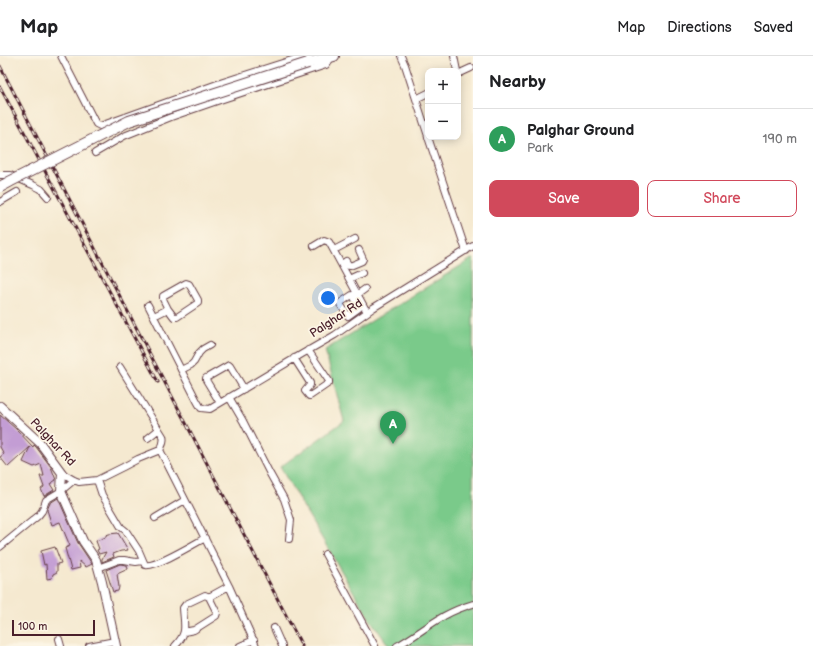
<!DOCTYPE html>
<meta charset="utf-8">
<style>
:root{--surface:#fff;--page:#f2f2f2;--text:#202124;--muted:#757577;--line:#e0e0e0;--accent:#d1495b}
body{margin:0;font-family:"Balsamiq Sans",sans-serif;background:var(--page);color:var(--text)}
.controls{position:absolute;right:12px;top:12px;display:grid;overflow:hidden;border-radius:8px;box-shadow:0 2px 10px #0003}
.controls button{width:36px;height:36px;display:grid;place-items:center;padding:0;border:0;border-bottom:1px solid var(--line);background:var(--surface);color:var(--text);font:20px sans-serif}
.scale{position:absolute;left:12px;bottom:10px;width:83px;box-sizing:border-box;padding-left:4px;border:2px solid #4a1f2b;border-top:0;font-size:11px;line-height:14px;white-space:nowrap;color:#4a1f2b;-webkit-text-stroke:3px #fcf5e5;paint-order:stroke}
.you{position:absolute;left:328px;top:242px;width:14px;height:14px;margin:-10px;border:3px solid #fff;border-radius:50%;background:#1a73e8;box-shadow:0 0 0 6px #1a73e833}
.badge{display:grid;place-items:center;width:26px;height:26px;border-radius:50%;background:var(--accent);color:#fff;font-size:13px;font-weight:700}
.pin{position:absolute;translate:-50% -33px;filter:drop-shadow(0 1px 2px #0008)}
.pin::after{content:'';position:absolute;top:21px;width:14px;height:12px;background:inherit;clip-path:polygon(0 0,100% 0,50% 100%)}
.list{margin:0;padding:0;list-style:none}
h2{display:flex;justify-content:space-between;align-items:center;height:52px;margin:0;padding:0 16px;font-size:17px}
h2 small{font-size:13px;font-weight:400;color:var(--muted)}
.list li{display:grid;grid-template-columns:26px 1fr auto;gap:12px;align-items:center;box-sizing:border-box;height:60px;padding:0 16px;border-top:1px solid var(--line)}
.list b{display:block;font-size:15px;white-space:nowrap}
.list p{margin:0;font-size:13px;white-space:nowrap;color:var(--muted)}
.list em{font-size:13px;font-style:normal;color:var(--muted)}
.actions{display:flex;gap:8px;padding:12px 16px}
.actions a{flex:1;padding:9px 0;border:1px solid var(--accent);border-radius:8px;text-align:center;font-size:14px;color:var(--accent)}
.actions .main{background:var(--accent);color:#fff}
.map{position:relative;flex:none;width:473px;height:590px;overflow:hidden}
header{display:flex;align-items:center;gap:24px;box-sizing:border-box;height:56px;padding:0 20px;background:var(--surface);border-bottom:1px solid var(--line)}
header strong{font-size:19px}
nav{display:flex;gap:22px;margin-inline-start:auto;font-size:14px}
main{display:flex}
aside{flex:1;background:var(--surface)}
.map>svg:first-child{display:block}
.green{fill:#7aca8a;stroke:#62745a}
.building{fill:#c39dd4}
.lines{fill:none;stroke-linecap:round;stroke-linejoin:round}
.minor-casing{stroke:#643d44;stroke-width:8}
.major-casing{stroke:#643d44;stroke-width:10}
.highway-casing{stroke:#643d44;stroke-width:12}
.minor{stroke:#fff;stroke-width:6}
.major{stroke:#fff;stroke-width:8}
.highway{stroke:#fff;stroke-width:10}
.rail-casing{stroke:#4a1f2b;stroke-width:3}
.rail{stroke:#fcf5e5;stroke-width:1.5;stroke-dasharray:4.5;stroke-linecap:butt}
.highway-bridge-casing{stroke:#643d44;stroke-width:12;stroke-linecap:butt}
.highway-bridge{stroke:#fff;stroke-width:10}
.labels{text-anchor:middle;stroke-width:3.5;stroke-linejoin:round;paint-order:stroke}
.street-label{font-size:12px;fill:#4a1f2b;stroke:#fcf5e5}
</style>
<header>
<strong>Map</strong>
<nav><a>Map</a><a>Directions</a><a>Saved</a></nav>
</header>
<main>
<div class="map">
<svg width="473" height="590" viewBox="0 0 473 590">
<rect width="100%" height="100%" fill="#fcf5e5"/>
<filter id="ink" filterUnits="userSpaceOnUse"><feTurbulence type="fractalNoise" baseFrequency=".025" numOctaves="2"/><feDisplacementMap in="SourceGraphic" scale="8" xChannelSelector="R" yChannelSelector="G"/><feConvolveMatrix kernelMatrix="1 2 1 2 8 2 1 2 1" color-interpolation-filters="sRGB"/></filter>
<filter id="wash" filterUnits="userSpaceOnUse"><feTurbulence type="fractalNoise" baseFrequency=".012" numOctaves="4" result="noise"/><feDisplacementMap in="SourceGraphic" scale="16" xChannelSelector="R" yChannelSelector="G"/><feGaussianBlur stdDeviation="0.9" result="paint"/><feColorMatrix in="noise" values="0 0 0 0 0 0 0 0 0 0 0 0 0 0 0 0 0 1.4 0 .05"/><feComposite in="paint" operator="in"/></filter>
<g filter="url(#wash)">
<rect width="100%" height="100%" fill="#f5e9d0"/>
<path class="green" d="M473 202V590H389L369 562 280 411 344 365 325 294Z"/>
<g id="blocks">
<path class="building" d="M0 359 16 373 33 391 34 389 36 391 51 411 56 424 50 428 54 434 44 440 41 433 44 431 40 420H44L41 408 34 411 23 406 30 391 8 411 0 401 4 398 0 391Z
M58 442 78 487 92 508 86 511 79 505 80 512 71 514 65 492 70 490 60 466 52 469 47 454 50 447Z
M118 477 128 494 122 495H121L113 498 114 501 102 506V503L106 496 99 498 97 494 99 493 96 485 106 481V479L109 478Z
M55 491 61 507 57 508V516L53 518 52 522 47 523 46 508 44 509 41 495Z
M120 508 127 509 128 513 117 518 119 531 118 535 113 536 106 514Z"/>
</g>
</g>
<g filter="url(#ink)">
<use href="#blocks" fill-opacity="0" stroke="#643d44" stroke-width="1"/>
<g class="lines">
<defs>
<path id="minor" d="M61 0 96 68 100 70 220 27 298 2 308 0
M401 0 405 9 428 80
M454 0 457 15
M458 18 471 12
M416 43 428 37
M428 81 466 195
M95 97 124 80 171 61 220 44 326 9 331 2
M0 119H10L33 129 41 133 48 141
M0 146 17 136
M314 190 324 184 329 186 367 256
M334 194 355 183
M342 208 346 205 349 210H350L362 205 363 203 359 194
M349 223 362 217
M354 241 359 252 348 260 340 248V247L352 239 354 241 365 233
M148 249 197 345 201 352 210 353 302 298 335 279 373 252 473 190
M154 260 168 253 163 243V240L186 227 189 228 198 244V247L177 261H174L168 253
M294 302 310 327V329L305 335 309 340H310L329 327V325L308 294
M120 311 163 380C165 386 162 390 160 394
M181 314 191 309 194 306 199 297 203 293 210 289
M229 341 243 365 270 418 284 443 291 464 289 483
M220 347 206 324V322L208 321 229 309 230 310 244 333
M148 382 158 374
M160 394 229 530 256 590
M62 417 74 424 79 426 97 424 123 411 138 403 160 394
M97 424 102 439 121 471 126 475 139 495 145 509C155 512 194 488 205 482
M155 462 185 444
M0 491 38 460 42 455 46 444 61 435 74 424
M325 498 375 590
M98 512 119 504H124L136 506 143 505
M209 541 229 530
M274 572 282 590
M59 583 61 590
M89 590 115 585
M175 590C188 577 184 570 183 552L186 548 205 539 209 541 217 557 216 560 194 574 184 576
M240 590 254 584
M397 590C414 581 428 569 444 560 453 555 463 551 473 548"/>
<path id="major" d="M0 350 40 387 62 417 61 435 83 485 96 504 102 526 116 590"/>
<path id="highway" d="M308 7 334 0"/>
</defs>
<use href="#minor" class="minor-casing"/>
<use href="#major" class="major-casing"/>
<use href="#highway" class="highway-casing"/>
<use href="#minor" class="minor"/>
<use href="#major" class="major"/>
<use href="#highway" class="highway"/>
<defs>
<path id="rail" d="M0 10 302 590
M0 31 158 326"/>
</defs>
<use href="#rail" class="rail-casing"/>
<use href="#rail" class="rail"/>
<defs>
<path id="highway-bridge" d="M0 131 11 125 129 65 308 7"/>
</defs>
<use href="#highway-bridge" class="highway-bridge-casing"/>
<use href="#highway-bridge" class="highway-bridge"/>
</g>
</g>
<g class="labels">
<g class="street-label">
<text transform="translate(336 262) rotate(-33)" y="4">Palghar Rd</text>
<text transform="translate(53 386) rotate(47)" y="4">Palghar Rd</text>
</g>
</g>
</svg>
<div class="controls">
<button>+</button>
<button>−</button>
</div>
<div class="scale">100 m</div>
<div class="you"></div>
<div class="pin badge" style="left:393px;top:388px;background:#2e9e5b">A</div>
</div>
<aside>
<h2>Nearby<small></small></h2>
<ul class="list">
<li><span class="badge" style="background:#2e9e5b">A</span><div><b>Palghar Ground</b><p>Park</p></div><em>190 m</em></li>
</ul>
<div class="actions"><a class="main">Save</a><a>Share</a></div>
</aside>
</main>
